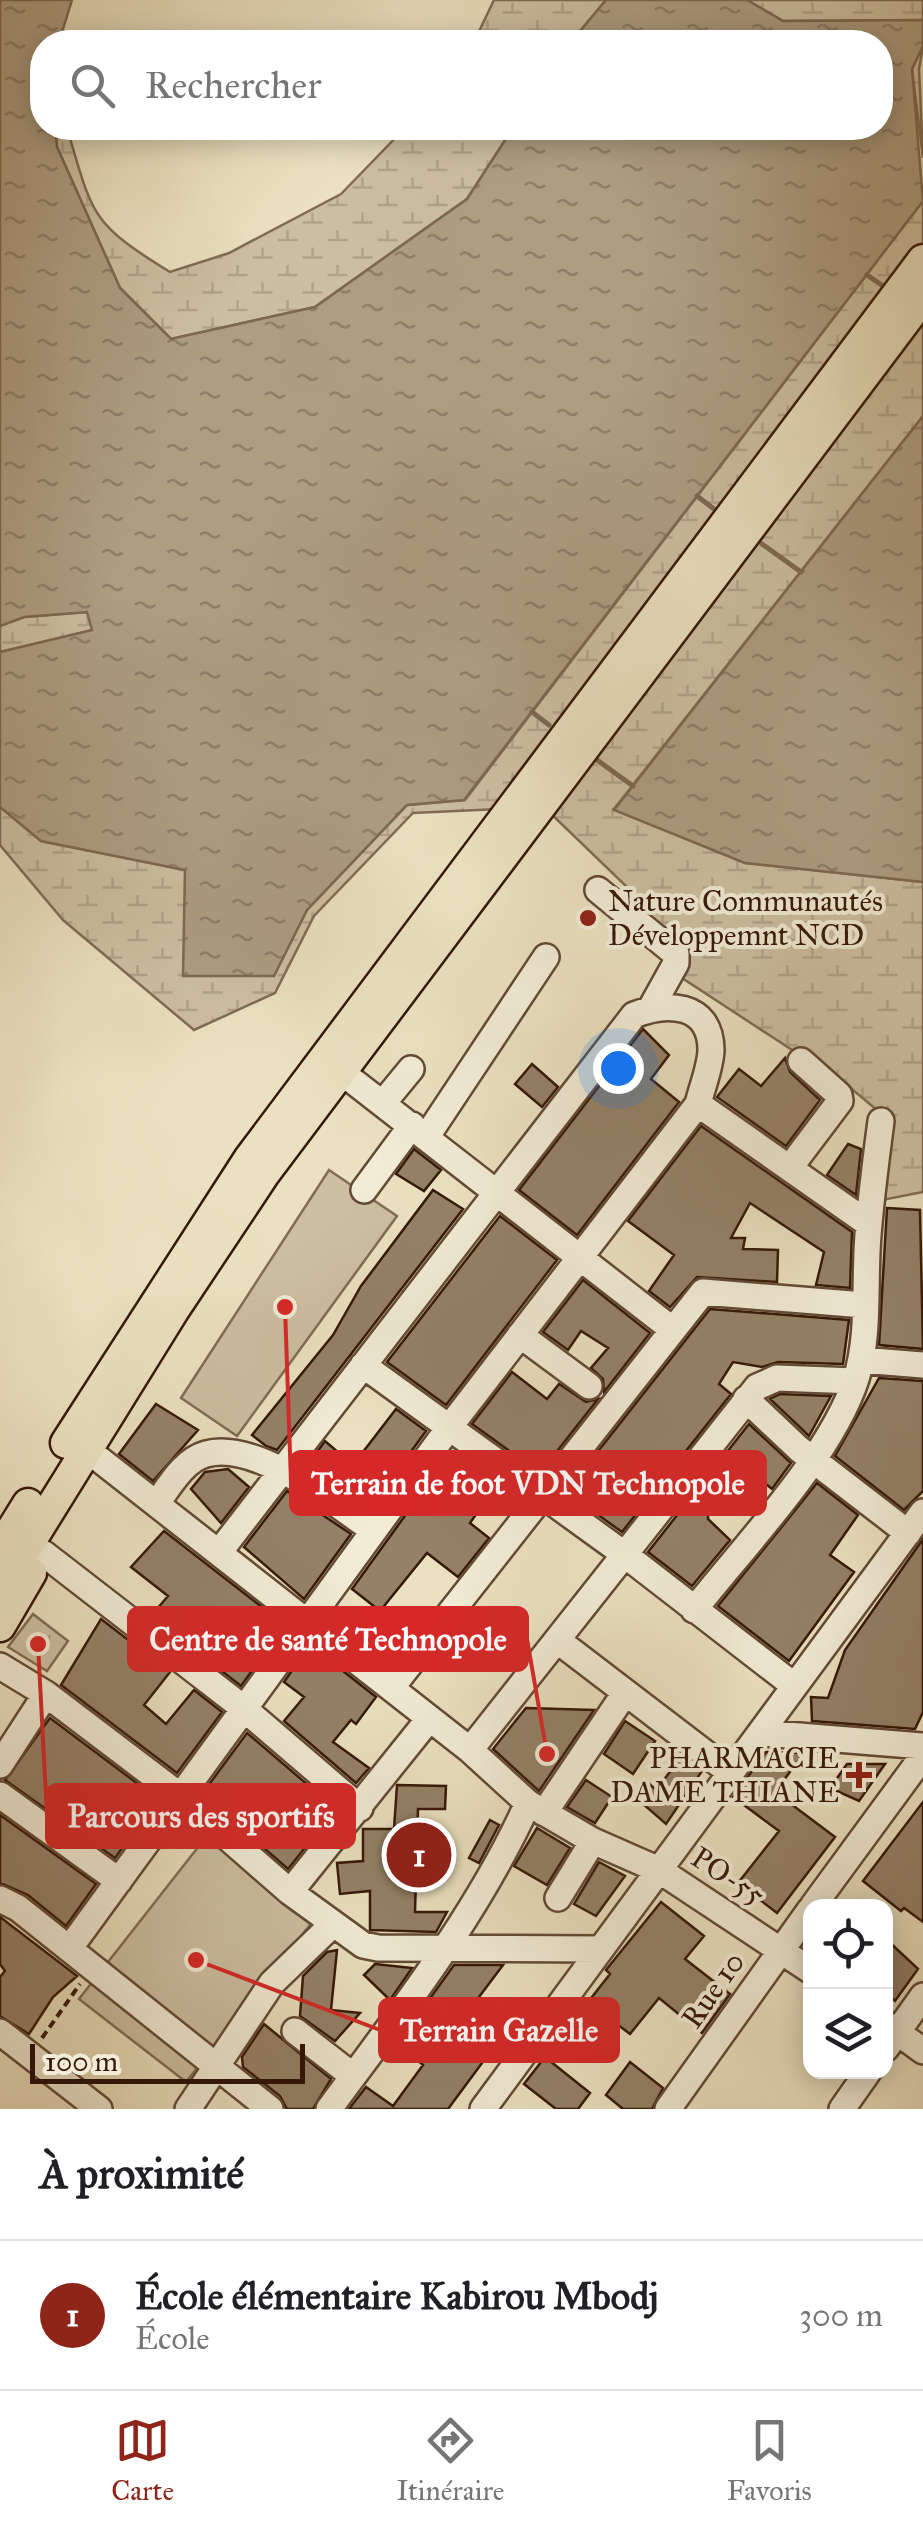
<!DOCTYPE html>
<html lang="fr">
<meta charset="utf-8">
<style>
:root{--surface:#fff;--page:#f2f2f2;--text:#202124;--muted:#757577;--line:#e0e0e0;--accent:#8f2418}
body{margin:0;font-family:"IM FELL Great Primer",serif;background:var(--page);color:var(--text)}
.controls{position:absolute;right:30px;bottom:30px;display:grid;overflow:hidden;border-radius:20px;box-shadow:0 5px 25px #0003}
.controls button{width:90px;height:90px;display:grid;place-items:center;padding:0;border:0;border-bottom:2px solid var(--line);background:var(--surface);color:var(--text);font:50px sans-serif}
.scale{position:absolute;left:30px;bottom:25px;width:275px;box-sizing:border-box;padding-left:10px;border:5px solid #351807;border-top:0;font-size:28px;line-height:35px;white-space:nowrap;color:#351807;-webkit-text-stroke:8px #f2ecd6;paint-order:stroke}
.you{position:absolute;left:618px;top:1068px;width:35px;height:35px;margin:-25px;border:8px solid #fff;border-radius:50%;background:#1a73e8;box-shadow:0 0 0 15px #1a73e833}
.badge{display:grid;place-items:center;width:65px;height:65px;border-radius:50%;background:var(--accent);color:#fff;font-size:32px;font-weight:700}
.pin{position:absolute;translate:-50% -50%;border:5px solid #fff;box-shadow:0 2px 10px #0006}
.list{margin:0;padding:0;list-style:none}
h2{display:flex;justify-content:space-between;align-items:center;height:130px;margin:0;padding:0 40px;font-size:42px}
h2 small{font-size:32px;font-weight:400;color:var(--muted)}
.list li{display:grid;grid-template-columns:65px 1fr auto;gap:30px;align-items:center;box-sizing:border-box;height:150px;padding:0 40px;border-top:2px solid var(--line)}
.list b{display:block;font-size:38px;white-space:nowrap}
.list p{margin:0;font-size:32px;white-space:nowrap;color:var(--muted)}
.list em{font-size:32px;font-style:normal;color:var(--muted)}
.icon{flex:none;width:55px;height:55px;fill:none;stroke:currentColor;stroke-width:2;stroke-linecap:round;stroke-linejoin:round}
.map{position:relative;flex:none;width:923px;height:2109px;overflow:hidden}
.search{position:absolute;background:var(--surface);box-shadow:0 5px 25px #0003;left:30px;right:30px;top:30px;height:110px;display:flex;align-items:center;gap:25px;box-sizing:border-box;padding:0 35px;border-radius:40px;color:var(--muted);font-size:38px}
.sheet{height:280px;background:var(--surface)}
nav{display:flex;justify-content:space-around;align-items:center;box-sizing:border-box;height:140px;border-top:2px solid var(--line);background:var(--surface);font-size:28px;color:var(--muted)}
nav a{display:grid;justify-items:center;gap:5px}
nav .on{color:var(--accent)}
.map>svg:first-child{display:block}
.green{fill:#ccbfa1;stroke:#806c54;stroke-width:2.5}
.wetland{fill:url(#wetland-marsh);stroke:#806c54;stroke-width:2.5}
.park{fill:url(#park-tufts);stroke:#806c54;stroke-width:2.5}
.water{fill:url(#water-ripples);stroke:#7d6850;stroke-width:2.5}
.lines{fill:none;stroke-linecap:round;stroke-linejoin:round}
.stream{stroke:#7d6850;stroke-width:5}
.building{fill:#948167;stroke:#351807;stroke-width:2.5}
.minor-casing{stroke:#624a35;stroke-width:30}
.major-casing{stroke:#351807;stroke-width:35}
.path{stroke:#351807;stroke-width:4;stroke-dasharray:8 5;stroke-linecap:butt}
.minor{stroke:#f2ecd6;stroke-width:25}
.major{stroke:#ebe1c0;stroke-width:30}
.poi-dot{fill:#8f2418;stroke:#f2ecd6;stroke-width:4}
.labels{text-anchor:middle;stroke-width:8;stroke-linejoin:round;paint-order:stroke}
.poi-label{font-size:30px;fill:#351807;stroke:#f2ecd6;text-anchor:start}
.street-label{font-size:30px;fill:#351807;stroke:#f2ecd6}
.leader{fill:none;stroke:#d62828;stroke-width:4}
.callout-dot{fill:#d62828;stroke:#f2ecd6;stroke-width:4}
.callout{fill:#d62828;stroke:#d62828;stroke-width:4}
.callout-label{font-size:32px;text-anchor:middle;font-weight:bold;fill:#fff}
</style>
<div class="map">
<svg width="923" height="2109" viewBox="0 0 923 2109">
<defs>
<pattern id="wetland-marsh" width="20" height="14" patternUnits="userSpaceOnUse" patternTransform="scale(2.5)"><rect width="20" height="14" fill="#ccbfa1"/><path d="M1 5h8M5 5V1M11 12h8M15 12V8" fill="none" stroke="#b0a389"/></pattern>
<pattern id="park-tufts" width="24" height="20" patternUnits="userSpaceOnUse" patternTransform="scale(2.5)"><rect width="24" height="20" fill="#ccbfa1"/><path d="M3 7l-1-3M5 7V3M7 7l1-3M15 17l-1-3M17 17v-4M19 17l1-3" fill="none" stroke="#b0a389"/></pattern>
<pattern id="water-ripples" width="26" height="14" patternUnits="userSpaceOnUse" patternTransform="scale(2.5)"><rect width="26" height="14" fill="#ad9d81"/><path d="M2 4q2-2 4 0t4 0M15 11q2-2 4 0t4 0" fill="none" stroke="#8e7f68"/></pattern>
</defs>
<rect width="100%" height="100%" fill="#ebe1c0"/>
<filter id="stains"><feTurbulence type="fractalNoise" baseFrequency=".002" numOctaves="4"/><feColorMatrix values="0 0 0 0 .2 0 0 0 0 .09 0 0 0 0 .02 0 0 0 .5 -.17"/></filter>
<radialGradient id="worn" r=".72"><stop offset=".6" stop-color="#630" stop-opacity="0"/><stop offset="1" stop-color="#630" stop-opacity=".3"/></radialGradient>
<path class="green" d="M329 1170 397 1216 237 1436 181 1398Z
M206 1837 313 1921 186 2082 79 1999Z"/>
<path class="wetland" d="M494 0H606L571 42H474Z
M747 0H923V20L783 21Z
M923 46 919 69 923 158 912 69Z
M55 128H67C93 216 90 223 170 272L229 253 341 194 405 128H513L467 199 315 307 171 339 120 288 57 147Z
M923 201V416L614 809 745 863 923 882V1192L877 1201 889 1120 853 1090 676 974 626 886 544 807 413 813 314 916 275 993 194 1030 63 920 0 845V807L41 841 185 870 274 975 307 910 407 805 465 800Z
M88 612 93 630 0 652V626L24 617Z"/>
<path class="park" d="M33 1614 68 1641 47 1671 8 1647Z"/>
<path class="water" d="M0 0H72L59 42H42V128H55L57 147 120 288 171 339 315 307 467 199 513 128H880V42H571L606 0H747L783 21 923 20V46L912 69 923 201 464 800 407 805 307 910 274 976H183L185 870 41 841 0 807V652L92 630 87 612 24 617 0 626Z
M923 416V882L745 863 614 810Z"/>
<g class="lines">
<path class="stream" d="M867 275 883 286
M697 496 714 509
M762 544 801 572
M532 712 549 725
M597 760 633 786"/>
</g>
<path class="building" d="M643 1029 669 1055 651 1079 679 1102 577 1235 519 1190Z
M785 1058 790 1072 820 1100 786 1146 717 1097 739 1069 761 1086Z
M532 1064 558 1087 542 1107 515 1084Z
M701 1126 852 1232 850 1288 816 1285 824 1252 750 1203 731 1238H745L743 1249 778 1250 777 1282 697 1277 670 1307 649 1291 674 1255 628 1221Z
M848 1144 861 1149 856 1195 827 1175Z
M414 1149 441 1170 424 1191 396 1174Z
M433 1190 463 1209 277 1450 266 1446 252 1435 333 1335 361 1286Z
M887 1208 920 1210 923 1349 879 1345Z
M500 1216 557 1260 446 1405 387 1362Z
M583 1280 650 1333 604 1392 603 1379 591 1368 608 1348 581 1331 568 1350 543 1332Z
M710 1309 849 1320 843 1364 778 1362 762 1367 733 1362 719 1384 731 1394 622 1532 566 1492Z
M512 1372 547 1399 559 1384 586 1402 598 1399 540 1473 472 1424Z
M879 1378 923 1381V1491L904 1510 835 1456Z
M780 1394 831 1396 809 1436 770 1399Z
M156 1404 198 1430 153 1481 119 1454Z
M396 1409 426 1431 370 1508 307 1466 325 1441 353 1465Z
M749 1424 791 1463 772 1489 735 1459 733 1474 708 1513V1519L730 1540 692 1586 648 1552Z
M474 1465 498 1483 470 1523 489 1538 458 1577 427 1553 380 1611 352 1589 425 1488 446 1505Z
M228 1469 249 1487 221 1523 191 1489 205 1472Z
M817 1483 858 1515 830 1555 854 1572 789 1661 718 1606Z
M287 1491 351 1534 304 1599 244 1547Z
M164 1531 285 1625 241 1686 151 1616 168 1596 131 1567Z
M923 1539V1712L915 1729 812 1721 811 1697 828 1698 845 1650Z
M101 1619 170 1672 144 1705 166 1724 194 1690 222 1712 177 1773 61 1685Z
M310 1645 376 1697 356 1724 351 1720 333 1742 369 1768 356 1783 284 1721 304 1697 284 1682Z
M526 1708 594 1710 539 1791 493 1749Z
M50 1718 158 1799 115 1858 5 1780Z
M625 1721 655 1741 633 1774 604 1754Z
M247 1733 336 1809 288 1869 202 1794Z
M766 1752 804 1753 775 1792 835 1837 777 1913 738 1883 779 1831 733 1797Z
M682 1756 702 1771 666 1824 634 1796 645 1780 656 1790Z
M847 1764H885L859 1801 830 1788Z
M586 1780 612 1797 595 1823 567 1807Z
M397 1785 446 1786 445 1809H418L415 1912H447L436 1932 370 1930V1891L340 1894 337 1863 363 1861V1829H394Z
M923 1802V1922L904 1908 901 1911 863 1881Z
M0 1815 96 1884 66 1926 28 1895 0 1883Z
M490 1820 499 1825 479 1863 469 1858Z
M537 1828 570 1848 547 1885 514 1866Z
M599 1862 625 1876 596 1916 574 1904Z
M661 1902 704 1936 685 1959 730 1994 702 2033 659 1998 630 2034 588 2002 610 1974 606 1970Z
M0 1917 77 1976 53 1997 29 2034 0 2016V1977L5 1971 0 1964Z
M886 1939 918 1969 895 2001 886 1993Z
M337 1950 331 2010 360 2013 335 2041 300 2016 303 1976 327 1952Z
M375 1964 412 1968 390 2000 364 1975Z
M454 1965H503L455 2029 502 2036 448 2109H349L366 2087 393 2106 423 2065 398 2043Z
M264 2024 331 2079 313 2109H287L280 2096 243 2067 242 2057Z
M545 2057 590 2093 578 2109H556L524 2084Z
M630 2062 663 2088 652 2109H623L606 2095Z"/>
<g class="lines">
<defs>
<path id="minor" d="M598 890 676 954V963L651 1008
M353 1081 673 1330
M383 1103 411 1069
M698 1104 869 1224
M427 1136 546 957
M791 1166 840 1101 839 1095 801 1061
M364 1190 412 1125
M520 1335 589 1386
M861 1360 923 1365
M363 1365 624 1554 792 1684
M746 1399 799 1449 908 1533
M99 1459 470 1750 528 1803 593 1841 659 1870 810 1970
M157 1503C170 1485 184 1460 206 1454 256 1440 334 1503 373 1530
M43 1553 242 1707 360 1808
M694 1610C745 1545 831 1456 856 1379 870 1335 864 1282 868 1235 871 1197 876 1159 881 1121
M557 1640 731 1773
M0 1666 46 1694 179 1795 290 1892 429 1719
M391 1688 703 1292 864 1305
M762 1733 923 1746
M470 1750 757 1387 777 1378 855 1381
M0 1765 46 1694
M0 1795 119 1881
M544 1813 625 1693
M290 1892 363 1945 378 1948 601 1949
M558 1898 593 1841
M0 1899 18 1908 270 2109
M813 1906 923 1756
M69 1949 448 1429 698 1104C702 1087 711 1066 711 1049 710 1002 666 1002 634 1015L220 1551
M886 2024 923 2051
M295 2031 353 2076
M0 2032 99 2109
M886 2048 923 1996
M188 2109 272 1983 333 1924
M329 2109C402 2010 477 1915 528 1803
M483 2109 923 1512
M668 2109 810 1910
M842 2109 868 2072"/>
<path id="major" d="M66 1443 249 1159 923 260
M0 1549 28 1504
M0 1590 173 1311 264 1174 923 297
M0 1626 31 1573"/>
</defs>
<use href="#minor" class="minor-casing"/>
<use href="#major" class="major-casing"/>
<path class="path" d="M42 2038 80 1984"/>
<use href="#minor" class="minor"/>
<use href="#major" class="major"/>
</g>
<g class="poi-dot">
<circle cx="588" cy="918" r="10"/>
<path d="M854 1760h10v10h10v10h-10v10h-10v-10h-10v-10h10z"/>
</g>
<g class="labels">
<g class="poi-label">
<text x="608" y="911">Nature Communautés<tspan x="608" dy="34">Développemnt NCD</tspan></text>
<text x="839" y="1768" text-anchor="end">PHARMACIE<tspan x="839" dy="34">DAME THIANE</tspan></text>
</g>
<g class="street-label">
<text transform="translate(728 1876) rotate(33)" y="10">PO-55</text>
<text transform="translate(713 1990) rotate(-55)" y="10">Rue 10</text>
</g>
</g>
<path class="leader" d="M285 1307L291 1483M547 1754L527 1639M38 1644L47 1816M196 1960L380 2030"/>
<g class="callout-dot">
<circle cx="285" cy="1307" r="10"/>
<circle cx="547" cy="1754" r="10"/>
<circle cx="38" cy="1644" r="10"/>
<circle cx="196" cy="1960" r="10"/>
</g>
<g class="callout">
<rect x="291" y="1452" width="474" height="62" rx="10"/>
<rect x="129" y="1608" width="398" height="62" rx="10"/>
<rect x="47" y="1785" width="307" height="62" rx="10"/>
<rect x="380" y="1999" width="238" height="62" rx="10"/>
</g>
<g class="callout-label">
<text x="528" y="1494">Terrain de foot VDN Technopole</text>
<text x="328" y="1650">Centre de santé Technopole</text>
<text x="201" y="1827">Parcours des sportifs</text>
<text x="499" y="2041">Terrain Gazelle</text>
</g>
<rect width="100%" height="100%" filter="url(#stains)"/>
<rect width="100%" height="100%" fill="url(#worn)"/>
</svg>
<div class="controls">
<button><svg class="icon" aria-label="locate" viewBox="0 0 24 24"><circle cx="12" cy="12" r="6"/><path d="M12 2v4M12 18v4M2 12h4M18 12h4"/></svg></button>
<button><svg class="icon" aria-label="layers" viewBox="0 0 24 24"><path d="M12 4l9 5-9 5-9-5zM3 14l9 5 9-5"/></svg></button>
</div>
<div class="scale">100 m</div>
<div class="you"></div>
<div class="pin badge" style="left:419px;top:1855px">1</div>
<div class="search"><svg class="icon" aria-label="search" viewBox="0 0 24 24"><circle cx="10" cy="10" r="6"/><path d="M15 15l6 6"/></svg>Rechercher</div>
</div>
<section class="sheet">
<h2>À proximité<small></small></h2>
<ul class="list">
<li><span class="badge">1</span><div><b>École élémentaire Kabirou Mbodj</b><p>École</p></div><em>300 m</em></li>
</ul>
</section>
<nav>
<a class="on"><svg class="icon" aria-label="map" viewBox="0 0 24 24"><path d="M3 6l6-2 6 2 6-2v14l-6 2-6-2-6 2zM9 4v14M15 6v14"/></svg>Carte</a>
<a><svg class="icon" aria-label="directions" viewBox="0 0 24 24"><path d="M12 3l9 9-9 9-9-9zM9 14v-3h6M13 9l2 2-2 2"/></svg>Itinéraire</a>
<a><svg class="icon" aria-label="saved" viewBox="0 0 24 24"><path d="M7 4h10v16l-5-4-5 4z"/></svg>Favoris</a>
</nav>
